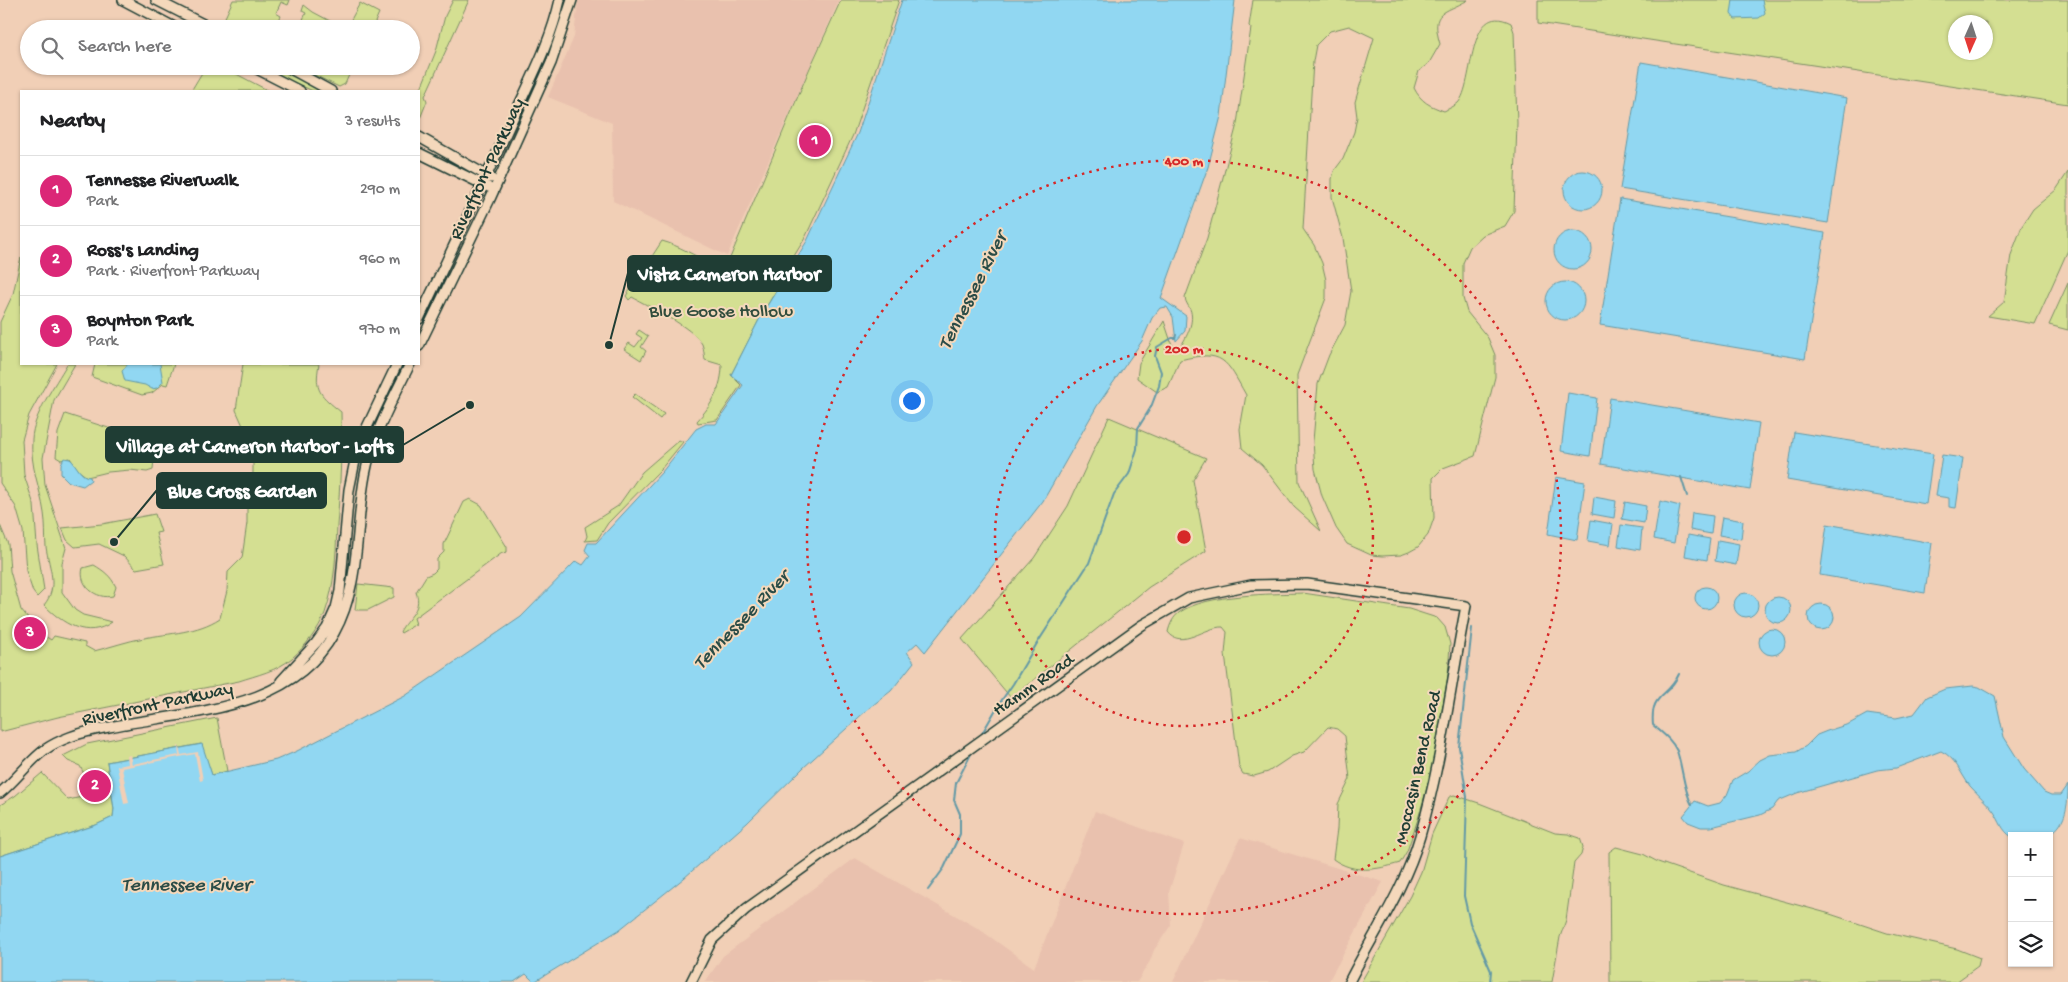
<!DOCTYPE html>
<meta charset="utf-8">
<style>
:root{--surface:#fff;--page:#f6f6f6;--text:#202124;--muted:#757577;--line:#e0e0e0;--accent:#db2777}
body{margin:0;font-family:"Gochi Hand",sans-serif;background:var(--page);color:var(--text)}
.controls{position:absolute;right:15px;bottom:15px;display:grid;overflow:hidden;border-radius:0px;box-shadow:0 1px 4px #0004}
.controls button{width:45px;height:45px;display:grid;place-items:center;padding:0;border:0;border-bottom:1px solid var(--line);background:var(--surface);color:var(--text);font:25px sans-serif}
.compass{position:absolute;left:1948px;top:15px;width:45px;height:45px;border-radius:50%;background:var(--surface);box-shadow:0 1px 4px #0004;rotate:183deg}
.you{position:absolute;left:911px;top:400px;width:18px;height:18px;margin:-12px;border:4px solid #fff;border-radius:50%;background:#1a73e8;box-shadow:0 0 0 8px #1a73e833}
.badge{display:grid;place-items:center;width:32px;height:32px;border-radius:50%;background:var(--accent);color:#fff;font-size:16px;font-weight:700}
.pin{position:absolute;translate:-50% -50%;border:2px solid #fff;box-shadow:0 1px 5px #0006}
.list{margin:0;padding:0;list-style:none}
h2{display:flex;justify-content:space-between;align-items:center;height:65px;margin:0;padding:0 20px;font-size:21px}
h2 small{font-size:16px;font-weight:400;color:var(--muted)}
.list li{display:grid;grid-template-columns:32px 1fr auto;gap:15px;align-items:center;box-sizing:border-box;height:70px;padding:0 20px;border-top:1px solid var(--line)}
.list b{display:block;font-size:19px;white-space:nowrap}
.list p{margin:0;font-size:16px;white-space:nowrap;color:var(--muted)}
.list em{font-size:16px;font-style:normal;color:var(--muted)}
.icon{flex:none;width:28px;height:28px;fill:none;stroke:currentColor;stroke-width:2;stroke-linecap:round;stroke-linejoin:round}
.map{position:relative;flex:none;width:2068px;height:982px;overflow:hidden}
.search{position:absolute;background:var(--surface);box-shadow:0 1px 4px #0004;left:20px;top:20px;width:400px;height:55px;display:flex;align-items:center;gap:12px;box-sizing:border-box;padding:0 18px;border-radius:28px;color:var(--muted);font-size:19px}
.panel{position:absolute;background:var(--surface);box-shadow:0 1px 4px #0004;left:20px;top:90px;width:400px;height:275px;border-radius:0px}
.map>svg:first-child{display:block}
.built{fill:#e9c1ae}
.green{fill:#d4df92;stroke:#7a8e63;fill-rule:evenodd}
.water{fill:#91d7f2;stroke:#6399a6}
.pier{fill:#f1cfb6}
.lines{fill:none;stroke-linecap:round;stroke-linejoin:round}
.stream{stroke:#6399a6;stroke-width:2}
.secondary-casing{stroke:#1f3d34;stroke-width:12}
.secondary{stroke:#f4d8bb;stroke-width:9}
.ring{fill:none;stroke:#d62828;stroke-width:2.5;stroke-dasharray:2.5 5}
.labels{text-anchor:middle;stroke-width:4;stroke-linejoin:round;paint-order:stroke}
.street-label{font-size:19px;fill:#1f3d34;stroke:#f4d8bb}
.park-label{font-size:19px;fill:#314d3d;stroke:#f4d8bb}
.water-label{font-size:20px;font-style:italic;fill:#2a4c47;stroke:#f4d8bb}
.centre{fill:#d62828;stroke:#f4d8bb;stroke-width:2.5}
.ring-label{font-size:15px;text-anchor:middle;font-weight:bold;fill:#d62828;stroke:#f4d8bb;stroke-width:4;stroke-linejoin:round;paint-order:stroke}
.leader{fill:none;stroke:#1f3d34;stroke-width:2}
.callout-dot{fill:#1f3d34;stroke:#f4d8bb;stroke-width:2}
.callout{fill:#1f3d34;stroke:#1f3d34;stroke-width:2}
.callout-label{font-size:20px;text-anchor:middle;font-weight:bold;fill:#fff}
</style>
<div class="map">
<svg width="2068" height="982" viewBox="0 0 2068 982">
<rect width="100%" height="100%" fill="#f1cfb6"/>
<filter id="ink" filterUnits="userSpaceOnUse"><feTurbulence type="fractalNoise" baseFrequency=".02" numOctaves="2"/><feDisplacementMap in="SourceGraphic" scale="10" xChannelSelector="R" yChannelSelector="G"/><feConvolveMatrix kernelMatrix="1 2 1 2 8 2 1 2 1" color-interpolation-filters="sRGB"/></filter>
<g filter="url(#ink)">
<path class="built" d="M578 0H839L727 256 613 201 612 123 548 97 574 37Z
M1095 811 1184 844 1169 892 1171 925 1154 950 1150 961 1137 982H705L723 956 855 858 979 929 1034 968Z
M1240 838 1383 882 1328 982H1173Z"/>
<path class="green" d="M233 0H290L288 5 281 2 276 13 281 16 278 22 281 23 278 29H226L222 24Z
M453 0H469L425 96 427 101 419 121V93L436 51 445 16Z
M841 0H899L853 135 805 238 777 284 767 279 777 289 762 314 731 375 741 385 717 420 698 423 697 421C712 405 722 387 722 365L705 360C704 355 704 349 702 344 692 327 650 307 632 297L629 300 626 296 662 241C695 250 724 280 759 275L730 258 809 70Z
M1253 0H1468C1444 14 1430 10 1440 44L1429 63 1419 71 1414 88C1421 102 1430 106 1444 111 1448 109 1455 106 1458 103 1475 85 1466 0 1511 23L1514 32 1517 123 1514 211 1505 226 1483 235 1470 247 1463 263V298L1467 312 1488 338 1495 355V377L1475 456 1443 468 1433 478 1434 518 1428 535 1418 547 1409 552 1401 555 1382 556 1371 555 1347 544 1336 528 1322 496 1315 469 1313 441 1318 384 1329 355 1345 325 1351 291 1343 238 1332 197V179L1334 171 1343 159 1354 132 1357 117 1355 102 1374 38 1349 26 1330 31 1316 45 1313 61 1303 229 1314 245 1322 263 1326 280V298L1297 375 1299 482 1321 531 1294 507 1262 465 1242 448 1240 429 1246 395C1226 360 1224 349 1180 360L1168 387 1157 392 1137 378 1139 363 1164 321 1172 345 1180 347C1187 337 1195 321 1190 309 1188 305 1186 303 1185 298L1207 238 1237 124 1251 28 1249 26Z
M1538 0H2068V104L1538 23ZM1956 22H1986V52H1956Z
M360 3 379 13 372 29H346Z
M304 5 313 12 345 29H292L295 24 300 26 306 13 302 11Z
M206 66H221L269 91H191Z
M257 66H274L323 91H313Z
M302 66H353L345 84 339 87 302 69Z
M2068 172V250L2035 324 1988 316 2004 302 2011 255 2022 226 2033 209 2056 190Z
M21 257V364H57L29 415 22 440 24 475 34 505 37 545 44 590 37 597 33 592 26 571 23 531 16 507 0 483V322L13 294Z
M2068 283V330L2049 325Z
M639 330 648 336 641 347 646 351 641 360 624 349 629 343 635 347 642 338 636 334Z
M67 364H75L54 400 43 458 45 485 66 548 62 563V592L75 610 83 615 112 622C87 640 62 623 44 605 59 587 49 568 46 547 45 536 46 525 44 513 40 486 30 468 32 439 33 415 55 385 67 364Z
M95 364H174L167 385 163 384 152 393 142 395 92 377Z
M243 364H319C314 391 320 395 341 412 342 450 340 488 337 526 336 555 335 585 325 613 319 629 305 647 292 658 277 671 257 675 239 681L58 717 0 732V525L8 544 10 571 21 610 29 620 45 632V636L51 640 54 636 85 643V646L94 651C111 647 127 641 144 638 170 633 197 633 220 618L227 591 228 572 242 558 247 523V497L253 473V448L236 410Z
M635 394 664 414 660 419 632 397Z
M65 414 155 443 153 470 147 472 130 470 108 472 87 477 79 471 70 458 61 460 56 457 58 433Z
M1109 417 1206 458 1193 480 1206 551 1149 587 1011 698 962 639 1034 558 1068 506Z
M679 440 683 442 661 469 608 523 597 540 585 541 587 536 585 527 618 506 642 472Z
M470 499 481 505 507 547V552L502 553 414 618 416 624 401 633 400 632C406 618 423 611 416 592L426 576 433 573 437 569V559L444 552V544L464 502Z
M155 514 161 532 156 533 164 564 136 569 124 556 99 544 75 547 67 540 62 528 102 524Z
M94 565C104 571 111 576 116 587L113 596C96 600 78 585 83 568Z
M358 584 394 588V597L368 610H355Z
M1303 593 1409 609 1437 618 1445 627 1450 644 1448 676 1431 774 1418 819 1407 851 1400 863C1376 870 1354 874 1333 859L1337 829 1338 804 1350 779 1345 736 1337 729 1328 727 1304 752 1292 756 1268 772 1254 776 1243 774 1239 767 1225 654 1227 632 1223 627C1206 626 1181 650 1168 632 1170 624 1173 617 1180 612 1207 594 1271 594 1303 593Z
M217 718 227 771 212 775 201 744 107 762 114 809 113 817 96 825 0 856V805L15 796 42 773 68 800 82 797 79 785 87 780 80 766 68 761 63 756 87 744Z
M1454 795 1479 803 1555 833 1568 834 1580 838 1583 847 1581 855 1574 863 1566 920 1560 937 1552 982H1361L1410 896 1421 872 1432 834 1449 797Z
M1616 847 1643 854 1658 862 1724 885 1827 913 1887 933 1957 949 1980 958 1978 966 1956 982H1610L1609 852Z"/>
<path class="water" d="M902 0H1235L1221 116 1208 167 1161 298 1186 316 1185 331 1176 341 1173 317 1167 307 1160 308 1152 318 1142 341 1097 406 1043 501 925 652 917 643 907 652 914 662 891 691 868 709 803 768 747 823 684 878 619 930 534 982 526 974 514 982H0V856L96 825 113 817 114 809 107 762 202 744 212 775 276 760 297 751 405 696 521 617 576 561 583 565 590 556 585 550 588 543H596L662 472 696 429 706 424H716L743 385 731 375 762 314 807 241 858 133Z
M1733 0H1762L1765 13 1759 18 1735 19 1731 14Z
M1641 62 1847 98 1828 223 1620 189Z
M1564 190a19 19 0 1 1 38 0a19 19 0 1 1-38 0Z
M1620 199 1825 233 1805 359 1600 325Z
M1554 250a19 19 0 1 1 38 0a19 19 0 1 1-38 0Z
M1546 301a19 19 0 1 1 38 0a19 19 0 1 1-38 0Z
M128 364H160L163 382 157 388 152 389 145 385 125 381 122 371Z
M1568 393 1597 398 1590 456 1561 451Z
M1610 398 1759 423 1750 490 1601 464Z
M1794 432 1933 454 1926 504 1787 480Z
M1942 455 1963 458 1956 508 1949 507V498L1936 496Z
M64 458 70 459C77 465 80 477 90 477L91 480 83 486 69 482 61 474V464Z
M1556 477 1585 482 1577 540 1548 534Z
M1594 497 1616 501 1614 518 1592 514Z
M1660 501 1680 506 1674 543 1654 539Z
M1625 502 1646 506 1644 523 1622 519Z
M1692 513 1713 516 1711 534 1690 530Z
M1722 517 1743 521 1741 539 1719 535Z
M1591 520 1613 524 1610 545 1588 541Z
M1827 524 1932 543 1925 593 1820 575Z
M1621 525 1642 528 1640 550 1618 546Z
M1688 535 1710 539 1707 560 1685 556Z
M1718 540 1739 544 1736 565 1715 561Z
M1695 598a11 11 0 1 1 22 0a11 11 0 1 1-22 0Z
M1734 605a12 12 0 1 1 24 0a12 12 0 1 1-24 0Z
M1765 610a13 13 0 1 1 26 0a13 13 0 1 1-26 0Z
M1808 617a13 13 0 1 1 26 0a13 13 0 1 1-26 0Z
M1759 642a13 13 0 1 1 26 0a13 13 0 1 1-26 0Z
M1973 686 1979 687 1995 696 2004 737 2024 769 2044 792 2051 795H2061L2068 785C2068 804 2067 827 2046 836L2012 837C2002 831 2000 821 1994 812 1987 802 1978 795 1970 786 1960 773 1956 758 1941 751L1896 768 1877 770 1797 793 1778 801 1772 809 1760 815 1711 827H1701L1688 822 1683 816 1695 801 1708 806 1720 803 1727 795 1733 780 1748 771 1760 760 1770 755 1796 752 1806 746 1817 735 1827 731 1849 724 1867 714 1896 718 1914 714 1927 697 1945 689Z"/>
<path class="pier" d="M178 746H179L181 755 198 752 203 780 200 781 195 754 122 768 129 803 124 804 117 766 128 764 127 756 130 755 132 764 179 755Z"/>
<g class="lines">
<path class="stream" d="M1681 477 1687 496
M1472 628 1459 747 1467 797 1464 896 1470 923 1491 971 1490 982
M1679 674C1668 699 1650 692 1653 725 1662 733 1672 740 1677 751 1683 769 1683 788 1692 805
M980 737 999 704 1013 684 1036 645 1089 563 1114 494 1129 474 1137 449 1138 428 1151 407 1159 386 1161 372 1155 356 1157 347 1172 338H1175L1176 335
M928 890 944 868 960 834V814L954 800 956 783 972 752"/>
<defs>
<path id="secondary" d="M123 0 178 29
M156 0 213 29
M251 66 300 91
M285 66 331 91
M419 137 491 178
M419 153 488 187
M419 319C451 252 483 184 514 116 531 79 551 41 560 0
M419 346 490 199 551 63 572 0
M281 681 316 643 327 628 336 608 340 591 349 490 358 446 397 364
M0 793C15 781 32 758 46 749 53 744 62 740 70 737 88 730 106 728 125 724 200 711 293 707 334 633 361 585 355 527 365 475 372 436 393 399 410 364
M691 982 712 940 746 909 1142 625 1189 598 1251 585 1307 584 1466 606C1451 682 1442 761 1420 836 1405 888 1373 934 1349 982"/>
</defs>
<use href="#secondary" class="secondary-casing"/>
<use href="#secondary" class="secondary"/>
</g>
</g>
<g class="ring">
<circle cx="1184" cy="537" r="189"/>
<circle cx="1184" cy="537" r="377"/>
</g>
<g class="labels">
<g class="street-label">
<text transform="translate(485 168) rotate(-65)" y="7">Riverfront Parkway</text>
<text transform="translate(1032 683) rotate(-35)" y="7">Hamm Road</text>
<text transform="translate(157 702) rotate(-12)" y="7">Riverfront Parkway</text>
<text transform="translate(1416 767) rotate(-77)" y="7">Moccasin Bend Road</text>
</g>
<g class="park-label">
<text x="721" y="316">Blue Goose Hollow</text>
</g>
<g class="water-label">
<text transform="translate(971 290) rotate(-63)" y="7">Tennessee River</text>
<text transform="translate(740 619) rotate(-46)" y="7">Tennessee River</text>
<text x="186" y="890">Tennessee River</text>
</g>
</g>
<circle cx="1184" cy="537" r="8" class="centre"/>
<g class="ring-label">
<text x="1184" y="165">400 m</text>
<text x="1184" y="353">200 m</text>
</g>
<path class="leader" d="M609 345L628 273M470 405L403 445M114 542L157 490"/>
<g class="callout-dot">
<circle cx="609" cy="345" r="5"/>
<circle cx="470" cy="405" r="5"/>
<circle cx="114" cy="542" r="5"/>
</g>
<g class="callout">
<rect x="628" y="256" width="203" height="35" rx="5"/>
<rect x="106" y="427" width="297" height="35" rx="5"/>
<rect x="157" y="473" width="169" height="35" rx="5"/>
</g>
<g class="callout-label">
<text x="729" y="280">Vista Cameron Harbor</text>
<text x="255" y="452">Village at Cameron Harbor - Lofts</text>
<text x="242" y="497">Blue Cross Garden</text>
</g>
</svg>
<div class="controls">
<button>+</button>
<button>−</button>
<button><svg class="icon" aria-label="layers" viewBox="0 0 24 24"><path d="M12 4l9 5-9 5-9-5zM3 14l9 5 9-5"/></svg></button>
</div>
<svg class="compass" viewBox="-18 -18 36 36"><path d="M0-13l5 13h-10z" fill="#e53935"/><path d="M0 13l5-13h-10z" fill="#757577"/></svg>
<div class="you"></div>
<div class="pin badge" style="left:815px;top:141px">1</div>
<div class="pin badge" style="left:95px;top:786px">2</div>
<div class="pin badge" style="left:30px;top:633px">3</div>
<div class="search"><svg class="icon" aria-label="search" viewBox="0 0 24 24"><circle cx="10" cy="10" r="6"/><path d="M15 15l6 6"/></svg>Search here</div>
<section class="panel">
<h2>Nearby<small>3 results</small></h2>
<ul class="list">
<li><span class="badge">1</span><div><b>Tennesse Riverwalk</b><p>Park</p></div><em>290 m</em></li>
<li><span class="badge">2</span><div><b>Ross's Landing</b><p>Park · Riverfront Parkway</p></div><em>960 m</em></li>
<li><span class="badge">3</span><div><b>Boynton Park</b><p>Park</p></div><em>970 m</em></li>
</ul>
</section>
</div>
